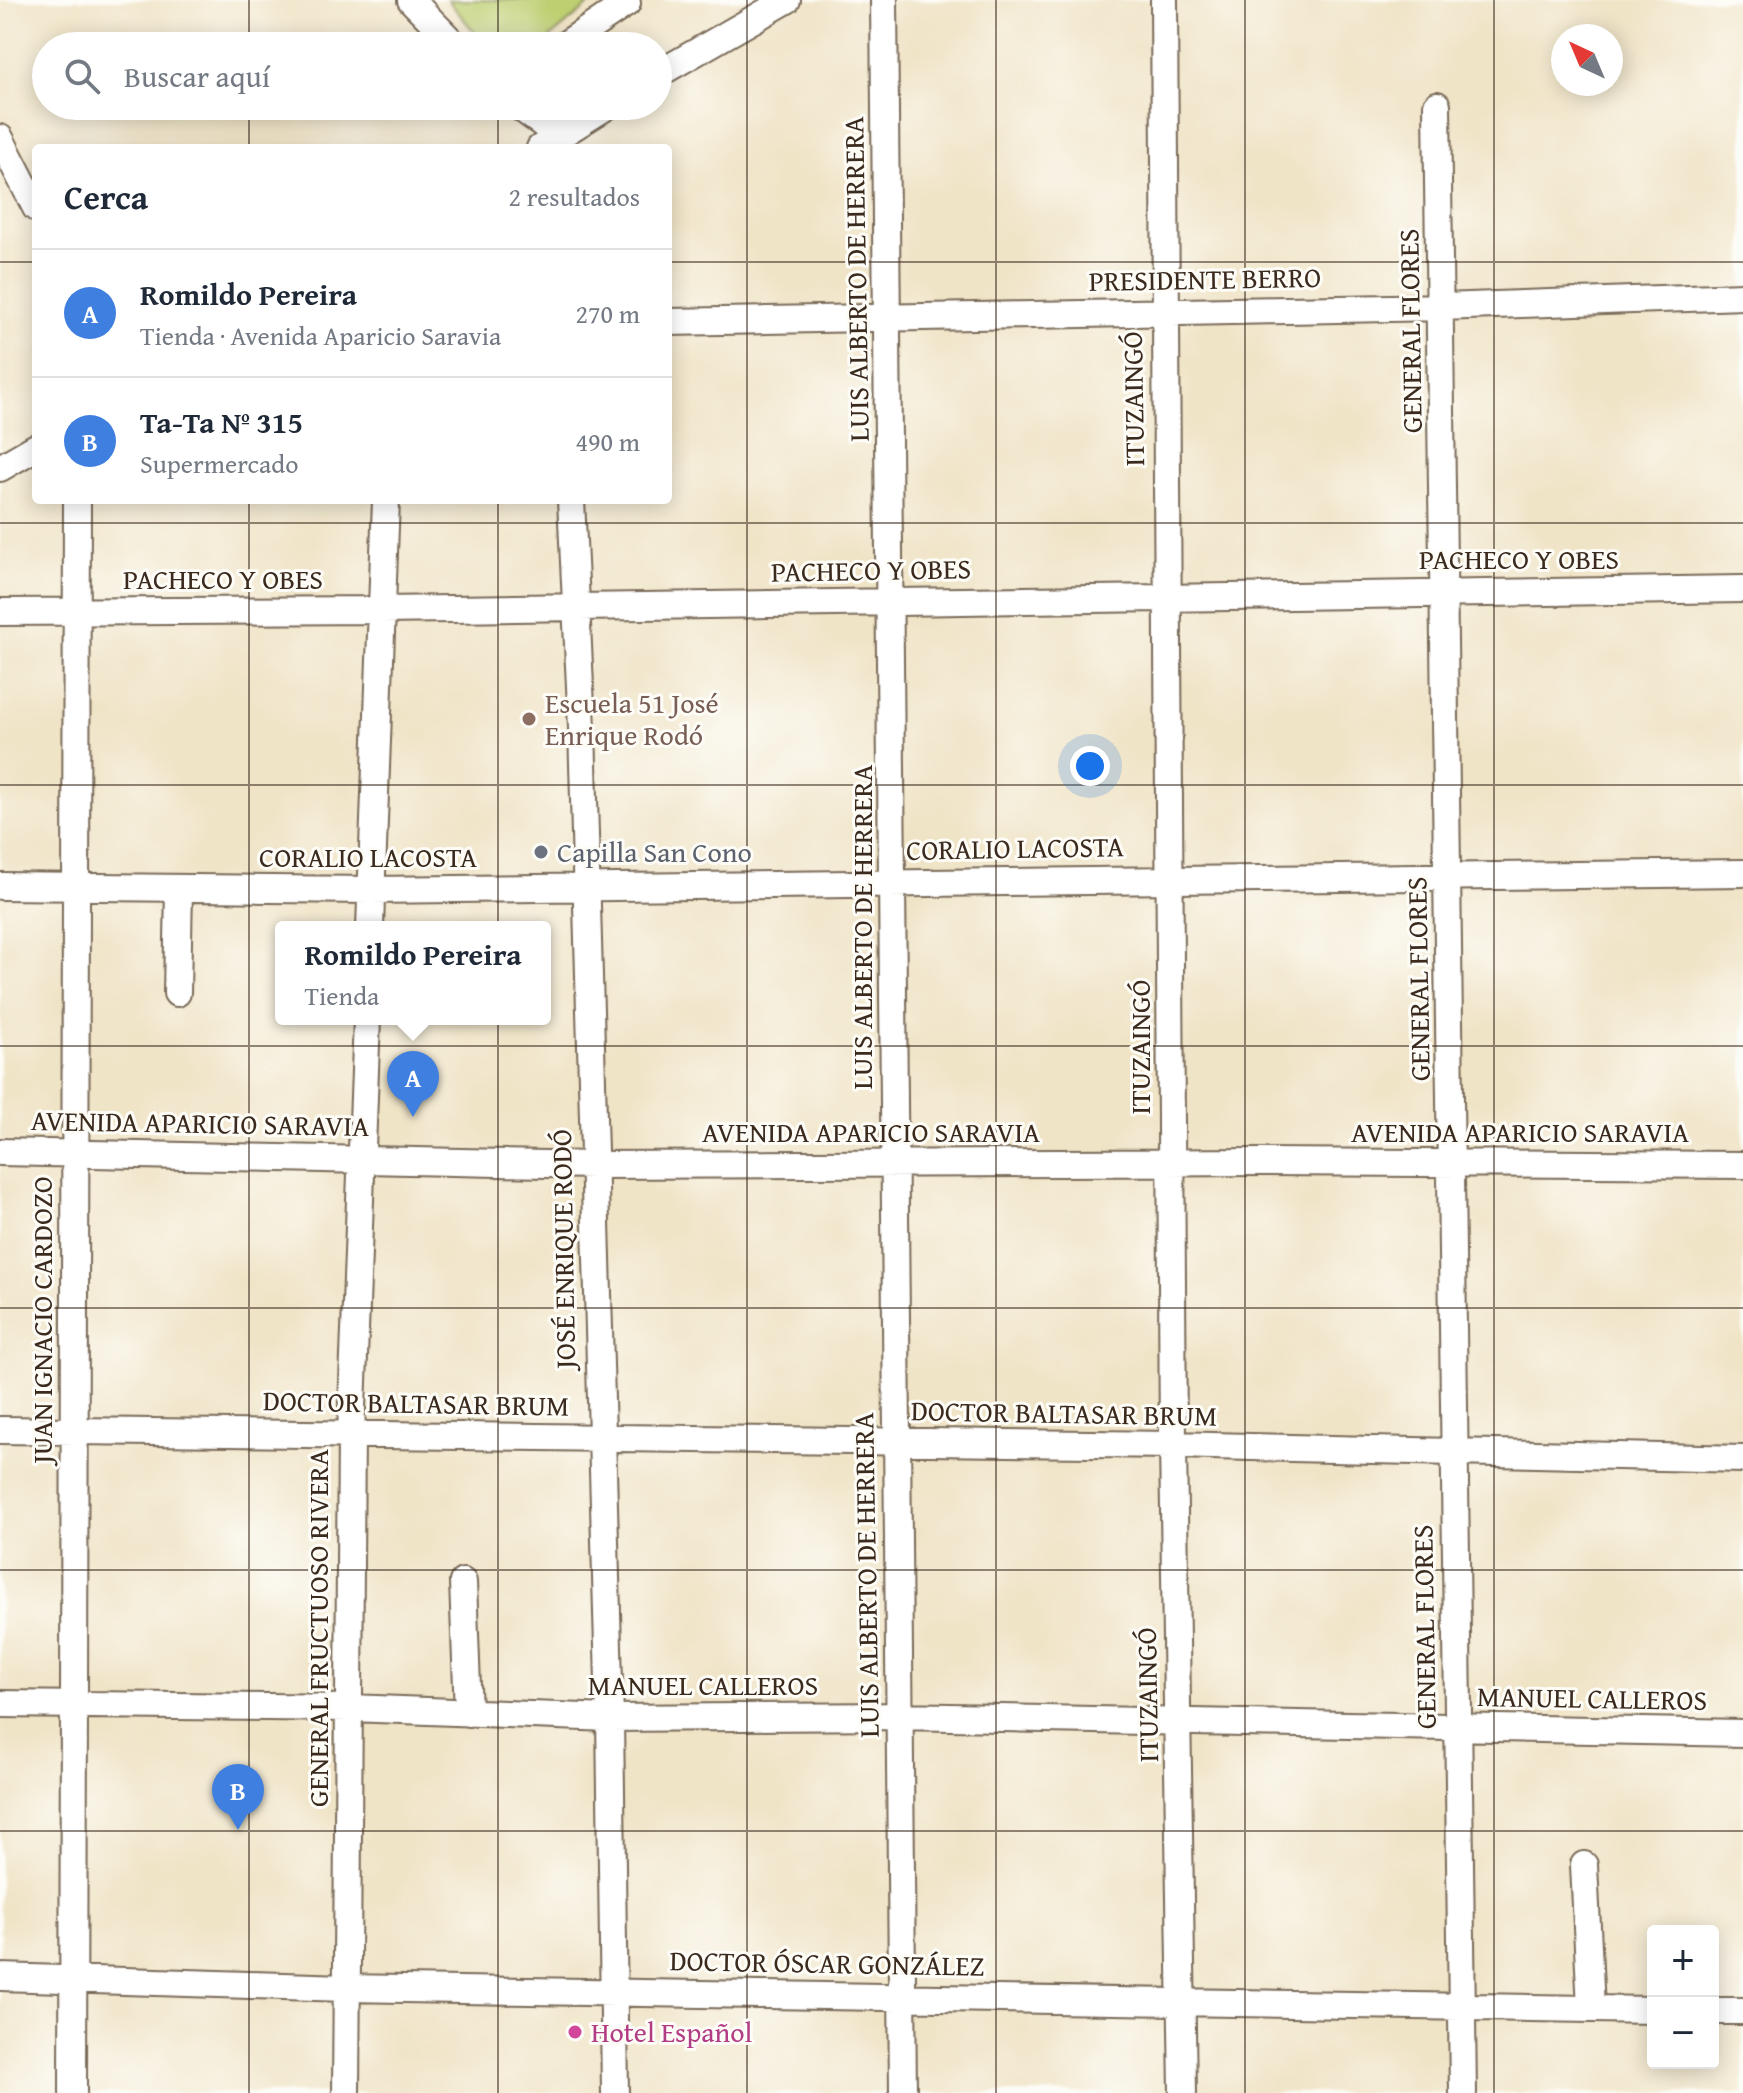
<!DOCTYPE html>
<html lang="es">
<meta charset="utf-8">
<style>
:root{--surface:#fff;--page:#f2f2f3;--text:#1f2937;--muted:#747a83;--line:#e0e1e3;--accent:#1f6fb2}
body{margin:0;font-family:"Gentium Book Plus",serif;background:var(--page);color:var(--text)}
.controls{position:absolute;right:24px;bottom:24px;display:grid;overflow:hidden;border-radius:8px;box-shadow:0 4px 20px #0003}
.controls button{width:72px;height:72px;display:grid;place-items:center;padding:0;border:0;border-bottom:2px solid var(--line);background:var(--surface);color:var(--text);font:40px sans-serif}
.compass{position:absolute;left:1551px;top:24px;width:72px;height:72px;border-radius:50%;background:var(--surface);box-shadow:0 4px 20px #0003;rotate:316deg}
.you{position:absolute;left:1090px;top:766px;width:28px;height:28px;margin:-20px;border:6px solid #fff;border-radius:50%;background:#1a73e8;box-shadow:0 0 0 12px #1a73e833}
.badge{display:grid;place-items:center;width:52px;height:52px;border-radius:50%;background:var(--accent);color:#fff;font-size:26px;font-weight:700}
.pin{position:absolute;translate:-50% -66px;filter:drop-shadow(0 2px 4px #0008)}
.pin::after{content:'';position:absolute;top:42px;width:28px;height:24px;background:inherit;clip-path:polygon(0 0,100% 0,50% 100%)}
.popup{position:absolute;left:275px;top:921px;width:276px;height:104px;box-sizing:border-box;display:grid;place-content:center;border-radius:8px;background:var(--surface);filter:drop-shadow(0 2px 6px #0005);font-size:26px;white-space:nowrap;color:var(--muted)}
.popup b{font-size:30px;color:var(--text)}
.popup::after{content:'';position:absolute;left:50%;top:100%;margin-left:-16px;border:16px solid transparent;border-top-color:var(--surface)}
.list{margin:0;padding:0;list-style:none}
h2{display:flex;justify-content:space-between;align-items:center;height:104px;margin:0;padding:0 32px;font-size:34px}
h2 small{font-size:26px;font-weight:400;color:var(--muted)}
.list li{display:grid;grid-template-columns:52px 1fr auto;gap:24px;align-items:center;box-sizing:border-box;height:128px;padding:0 32px;border-top:2px solid var(--line)}
.list b{display:block;font-size:30px;white-space:nowrap}
.list p{margin:0;font-size:26px;white-space:nowrap;color:var(--muted)}
.list em{font-size:26px;font-style:normal;color:var(--muted)}
.icon{flex:none;width:44px;height:44px;fill:none;stroke:currentColor;stroke-width:2;stroke-linecap:round;stroke-linejoin:round}
.map{position:relative;flex:none;width:1743px;height:2093px;overflow:hidden}
.search{position:absolute;background:var(--surface);box-shadow:0 4px 20px #0003;left:32px;top:32px;width:640px;height:88px;display:flex;align-items:center;gap:20px;box-sizing:border-box;padding:0 28px;border-radius:44px;color:var(--muted);font-size:30px}
.panel{position:absolute;background:var(--surface);box-shadow:0 4px 20px #0003;left:32px;top:144px;width:640px;height:360px;border-radius:8px}
.map>svg:first-child{display:block}
.green{fill:#becf72;stroke:#7c7c48;stroke-width:2}
.lines{fill:none;stroke-linecap:round;stroke-linejoin:round}
.minor-casing{stroke:#7a6b59;stroke-width:30}
.minor{stroke:#fff;stroke-width:26}
.grid{fill:none;stroke:#3b2a1e;stroke-width:2;stroke-opacity:0.55}
.education-dot{fill:#8d6e63;stroke:#fdfcf7;stroke-width:3}
.worship-dot{fill:#6b7280;stroke:#fdfcf7;stroke-width:3}
.hotel-dot{fill:#d1479c;stroke:#fdfcf7;stroke-width:3}
.labels{text-anchor:middle;stroke-width:6;stroke-linejoin:round;paint-order:stroke}
.street-label{font-size:28px;fill:#3b2a1e;stroke:#fdfcf7}
.education-label{font-size:28px;fill:#785e54;stroke:#fdfcf7;text-anchor:start}
.worship-label{font-size:28px;fill:#5b616d;stroke:#fdfcf7;text-anchor:start}
.hotel-label{font-size:28px;fill:#b23c85;stroke:#fdfcf7;text-anchor:start}
</style>
<div class="map">
<svg width="1743" height="2093" viewBox="0 0 1743 2093">
<rect width="100%" height="100%" fill="#fdfcf7"/>
<filter id="ink" filterUnits="userSpaceOnUse"><feTurbulence type="fractalNoise" baseFrequency=".0125" numOctaves="2"/><feDisplacementMap in="SourceGraphic" scale="16" xChannelSelector="R" yChannelSelector="G"/><feConvolveMatrix kernelMatrix="1 2 1 2 8 2 1 2 1" color-interpolation-filters="sRGB"/></filter>
<filter id="wash" filterUnits="userSpaceOnUse"><feTurbulence type="fractalNoise" baseFrequency=".006" numOctaves="4" result="noise"/><feDisplacementMap in="SourceGraphic" scale="32" xChannelSelector="R" yChannelSelector="G"/><feGaussianBlur stdDeviation="1.8" result="paint"/><feColorMatrix in="noise" values="0 0 0 0 0 0 0 0 0 0 0 0 0 0 0 0 0 1.4 0 .05"/><feComposite in="paint" operator="in"/></filter>
<g filter="url(#wash)">
<rect width="100%" height="100%" fill="#f0e4c7"/>
<path class="green" d="M448 0H595L540 46H486Z"/>
</g>
<g filter="url(#ink)">
<g class="lines">
<defs>
<path id="minor" d="M411 0 456 46
M884 0 903 2093
M1164 0 1173 1445 1183 2093
M563 46 627 3
M658 74 787 0
M1437 105 1463 2093
M518 106 559 136
M0 138 36 208
M540 148 607 106
M668 322 1442 307 1743 296
M0 468 36 447
M571 500 582 728 610 1718 615 2093
M0 612 382 610 1743 589
M0 886 371 890 1743 873
M370 927 386 500
M177 993 179 888
M0 1152 593 1165 1266 1162 1743 1165
M0 1430 1173 1445 1743 1459
M463 1582 468 1713
M0 1704 350 1708 610 1718 899 1716 1743 1733
M1584 1865 1591 2009
M0 1977 346 1988 1653 2010
M1713 2011H1743
M73 2093 77 500
M346 2093 351 1434 367 1019"/>
</defs>
<use href="#minor" class="minor-casing"/>
<use href="#minor" class="minor"/>
</g>
</g>
<path class="grid" d="M249 0V46M498 0V46M747 0V2093M996 0V2093M1245 0V2093M1494 0V2093M249 106V148M498 106V148M0 262H36M668 262H1743M249 500V2093M498 500V2093M0 523H1743M0 785H1743M0 1046H1743M0 1308H1743M0 1570H1743M0 1831H1743"/>
<circle class="education-dot" cx="529" cy="719" r="8"/>
<circle class="worship-dot" cx="541" cy="852" r="8"/>
<circle class="hotel-dot" cx="575" cy="2032" r="8"/>
<g class="labels">
<g class="street-label">
<text transform="translate(856 279) rotate(-91)" y="10">LUIS ALBERTO DE HERRERA</text>
<text transform="translate(1205 279) rotate(-1)" y="10">PRESIDENTE BERRO</text>
<text transform="translate(1410 331) rotate(-91)" y="10">GENERAL FLORES</text>
<text transform="translate(1133 399) rotate(-91)" y="10">ITUZAINGÓ</text>
<text x="1519" y="569">PACHECO Y OBES</text>
<text transform="translate(871 570) rotate(-1)" y="10">PACHECO Y OBES</text>
<text x="223" y="589">PACHECO Y OBES</text>
<text transform="translate(1015 848) rotate(-1)" y="10">CORALIO LACOSTA</text>
<text x="368" y="867">CORALIO LACOSTA</text>
<text transform="translate(862 927) rotate(-90)" y="10">LUIS ALBERTO DE HERRERA</text>
<text transform="translate(1418 979) rotate(-91)" y="10">GENERAL FLORES</text>
<text transform="translate(1140 1047) rotate(-90)" y="10">ITUZAINGÓ</text>
<text transform="translate(200 1123) rotate(1)" y="10">AVENIDA APARICIO SARAVIA</text>
<text x="871" y="1142">AVENIDA APARICIO SARAVIA</text>
<text x="1520" y="1142">AVENIDA APARICIO SARAVIA</text>
<text transform="translate(563 1249) rotate(-91)" y="10">JOSÉ ENRIQUE RODÓ</text>
<text transform="translate(42 1320) rotate(-90)" y="10">JUAN IGNACIO CARDOZO</text>
<text transform="translate(416 1403) rotate(1)" y="10">DOCTOR BALTASAR BRUM</text>
<text transform="translate(1064 1413) rotate(1)" y="10">DOCTOR BALTASAR BRUM</text>
<text transform="translate(866 1575) rotate(-91)" y="10">LUIS ALBERTO DE HERRERA</text>
<text transform="translate(1424 1627) rotate(-91)" y="10">GENERAL FLORES</text>
<text transform="translate(318 1628) rotate(-90)" y="10">GENERAL FRUCTUOSO RIVERA</text>
<text x="703" y="1695">MANUEL CALLEROS</text>
<text transform="translate(1147 1695) rotate(-91)" y="10">ITUZAINGÓ</text>
<text transform="translate(1592 1698) rotate(1)" y="10">MANUEL CALLEROS</text>
<text transform="translate(827 1963) rotate(1)" y="10">DOCTOR ÓSCAR GONZÁLEZ</text>
</g>
<g class="education-label">
<text x="545" y="713">Escuela 51 José<tspan x="545" dy="32">Enrique Rodó</tspan></text>
</g>
<g class="worship-label">
<text x="557" y="862">Capilla San Cono</text>
</g>
<g class="hotel-label">
<text x="591" y="2042">Hotel Español</text>
</g>
</g>
</svg>
<div class="controls">
<button>+</button>
<button>−</button>
</div>
<svg class="compass" viewBox="-18 -18 36 36"><path d="M0-13l5 13h-10z" fill="#e53935"/><path d="M0 13l5-13h-10z" fill="#747a83"/></svg>
<div class="you"></div>
<div class="pin badge" style="left:413px;top:1117px;background:#3f7fe0">A</div>
<div class="popup"><b>Romildo Pereira</b>Tienda</div>
<div class="pin badge" style="left:238px;top:1830px;background:#3f7fe0">B</div>
<div class="search"><svg class="icon" aria-label="search" viewBox="0 0 24 24"><circle cx="10" cy="10" r="6"/><path d="M15 15l6 6"/></svg>Buscar aquí</div>
<section class="panel">
<h2>Cerca<small>2 resultados</small></h2>
<ul class="list">
<li><span class="badge" style="background:#3f7fe0">A</span><div><b>Romildo Pereira</b><p>Tienda · Avenida Aparicio Saravia</p></div><em>270 m</em></li>
<li><span class="badge" style="background:#3f7fe0">B</span><div><b>Ta-Ta Nº 315</b><p>Supermercado</p></div><em>490 m</em></li>
</ul>
</section>
</div>
